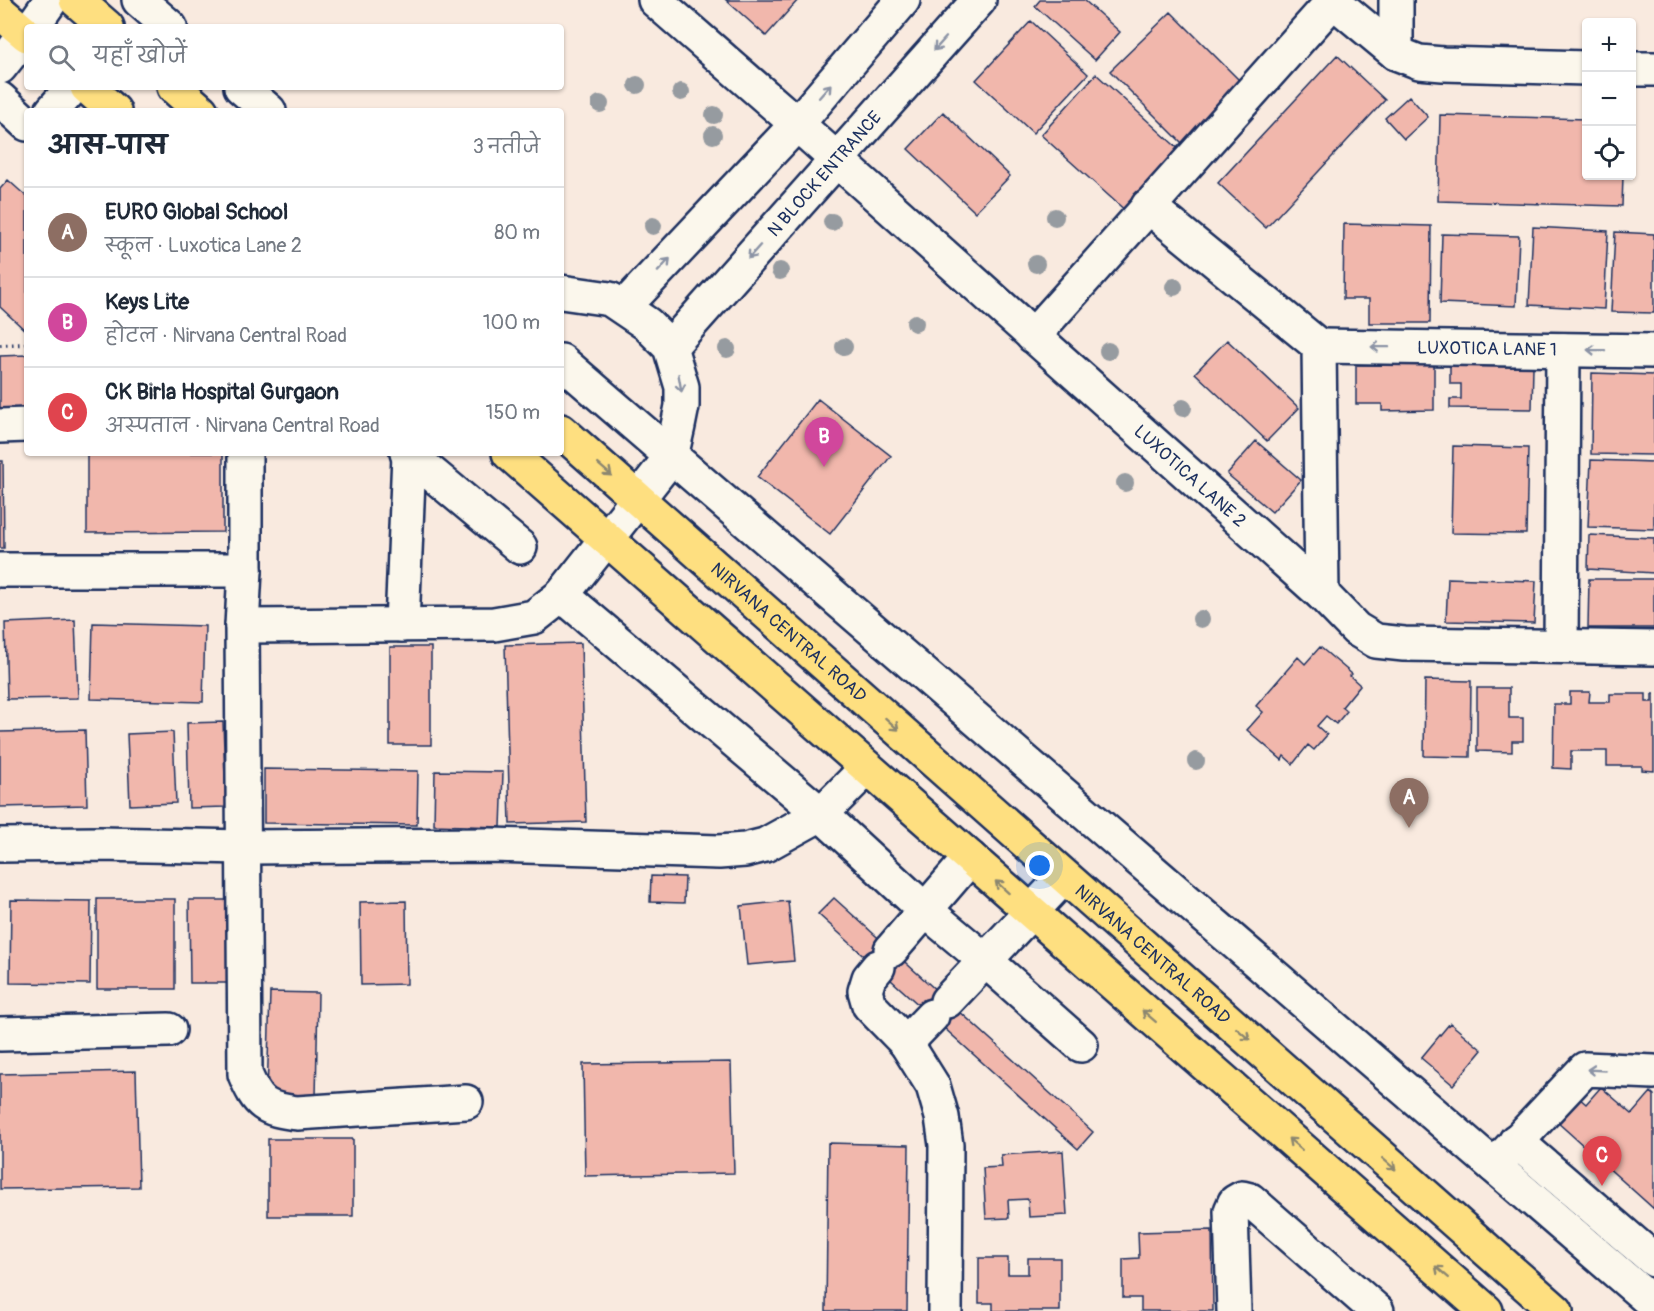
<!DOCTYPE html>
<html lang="hi">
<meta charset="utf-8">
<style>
:root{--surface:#fff;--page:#f6f6f7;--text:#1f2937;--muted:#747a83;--line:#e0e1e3;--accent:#1b2f5e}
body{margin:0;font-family:Pangolin,"Playpen Sans Deva",sans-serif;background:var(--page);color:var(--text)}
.controls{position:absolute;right:18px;top:18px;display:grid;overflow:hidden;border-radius:6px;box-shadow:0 2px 4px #0004}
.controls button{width:54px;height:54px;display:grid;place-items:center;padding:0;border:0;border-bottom:2px solid var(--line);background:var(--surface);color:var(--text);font:30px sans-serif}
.you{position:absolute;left:1040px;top:866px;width:21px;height:21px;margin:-15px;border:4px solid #fff;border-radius:50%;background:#1a73e8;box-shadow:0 0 0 9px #1a73e833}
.badge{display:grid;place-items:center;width:39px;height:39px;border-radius:50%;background:var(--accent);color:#fff;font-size:20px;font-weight:700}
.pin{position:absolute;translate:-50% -50px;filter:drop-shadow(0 2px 3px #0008)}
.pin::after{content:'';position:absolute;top:32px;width:21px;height:18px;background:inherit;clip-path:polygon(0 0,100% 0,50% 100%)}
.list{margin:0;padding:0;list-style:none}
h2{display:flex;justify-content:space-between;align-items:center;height:78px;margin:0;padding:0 24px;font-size:26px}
h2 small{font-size:20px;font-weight:400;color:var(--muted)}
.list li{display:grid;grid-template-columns:39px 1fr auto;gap:18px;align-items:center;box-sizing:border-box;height:90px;padding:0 24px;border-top:2px solid var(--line)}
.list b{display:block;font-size:22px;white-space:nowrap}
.list p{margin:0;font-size:20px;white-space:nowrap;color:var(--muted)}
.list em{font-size:20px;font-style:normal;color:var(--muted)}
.icon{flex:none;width:33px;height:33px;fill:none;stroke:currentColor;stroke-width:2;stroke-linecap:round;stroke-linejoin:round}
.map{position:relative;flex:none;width:1654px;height:1311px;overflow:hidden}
.search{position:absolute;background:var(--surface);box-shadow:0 2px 4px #0004;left:24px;top:24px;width:540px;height:66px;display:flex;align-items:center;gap:15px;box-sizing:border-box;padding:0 21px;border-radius:6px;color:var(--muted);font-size:22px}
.panel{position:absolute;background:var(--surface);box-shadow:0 2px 4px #0004;left:24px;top:108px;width:540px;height:348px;border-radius:6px}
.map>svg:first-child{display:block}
.building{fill:#f1b7ac;stroke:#1b2f5e;stroke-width:1.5}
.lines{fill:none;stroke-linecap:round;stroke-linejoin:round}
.minor-casing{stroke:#1b2f5e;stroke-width:38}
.major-casing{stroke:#1b2f5e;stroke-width:38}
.path{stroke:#1b2f5e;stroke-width:4;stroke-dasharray:1.5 4.5;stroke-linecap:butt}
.minor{stroke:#fbf7ec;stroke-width:33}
.major{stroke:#fedf80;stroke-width:33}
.tree{fill:#969ba0}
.oneway{stroke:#8b93a5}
.oneway2{stroke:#8c876f}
.labels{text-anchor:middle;stroke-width:4.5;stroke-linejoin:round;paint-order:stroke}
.street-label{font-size:18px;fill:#1b2f5e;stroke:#fbf7ec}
</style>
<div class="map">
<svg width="1654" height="1311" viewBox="0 0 1654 1311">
<rect width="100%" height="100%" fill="#f9eadf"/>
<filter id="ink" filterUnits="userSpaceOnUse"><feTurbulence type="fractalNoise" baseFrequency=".0167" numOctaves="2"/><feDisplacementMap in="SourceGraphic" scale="12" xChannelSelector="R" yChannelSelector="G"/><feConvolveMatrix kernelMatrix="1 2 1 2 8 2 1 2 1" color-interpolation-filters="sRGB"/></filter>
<g filter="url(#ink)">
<path class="building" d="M726 0H798L766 36Z
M1040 0H1084L1120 32 1095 60 1035 6Z
M1171 12 1246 87 1185 146 1110 71Z
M1031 21 1088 74 1033 133 976 80Z
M1337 55 1385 100 1266 228 1218 183Z
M1096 74 1183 153 1128 213 1041 135Z
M1409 96 1428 117 1404 139 1385 118Z
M943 112 1010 176 975 212 908 149Z
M1440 115 1586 119V176H1623L1622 206 1438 201Z
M8 180 27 197V332L0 307V189Z
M1344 224 1431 226 1430 323H1369V299H1343Z
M1533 227 1608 231 1604 309 1529 305Z
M1615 232 1654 234V313L1611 312Z
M1442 234 1519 236 1516 306 1440 303Z
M1227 340 1299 408 1267 441 1195 373Z
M27 355V412L0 413V356Z
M1356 365H1434V410L1382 411V404H1356Z
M1450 366 1533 367 1532 409 1450 408V399H1461V384H1450Z
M1592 373 1654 375V455L1591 454Z
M818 399 891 456 830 534 757 477Z
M1256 441 1301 480 1272 512 1227 474Z
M1453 446 1528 448 1526 534 1451 533Z
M87 453H223V532L87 533Z
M1591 460 1654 462V529L1588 527Z
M0 461H3L4 548H0Z
M1589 535 1654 538V573L1588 569Z
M1448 578 1536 581 1534 623 1446 621Z
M1589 579H1654V628H1588Z
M75 620 78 698 7 699 5 623Z
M93 623 205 626 203 702 91 699Z
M581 643 586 822 510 824 505 645Z
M390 647H431V745H390Z
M1320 647 1352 674 1350 676 1360 685 1342 707 1347 711 1336 724 1326 716 1317 726 1327 735 1314 750 1308 745 1293 764 1284 756 1282 760 1247 730 1263 712 1256 706 1298 657 1305 664Z
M1425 680 1471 681 1470 757 1424 756Z
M1477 688H1509V718H1523V741H1512V752L1477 751Z
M1570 692H1590L1589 702H1610V694H1646V702H1652V694H1654V771L1642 770V766H1607V751H1571V769L1553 768 1554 704H1570Z
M223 722 226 807 189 808 187 723Z
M85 730 87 805 0 807V732Z
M173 732 176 803 130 805 127 734Z
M264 769 418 771 417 825 264 823Z
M435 771 503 772 501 827 434 825Z
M651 876 685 877 684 903 650 902Z
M834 898 1093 1132 1078 1149 818 914Z
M97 899H175V989H97Z
M11 900 91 901 90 984 10 983Z
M189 900H229V983H190Z
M406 901 407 984 361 985 360 902Z
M788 901 794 961 747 965 741 906Z
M270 992 318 993 316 1098H267Z
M1450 1023 1482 1050 1453 1085 1421 1058Z
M731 1062 734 1173 585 1176 583 1064Z
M136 1071 139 1187 0 1189V1074Z
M1601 1087 1632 1114 1651 1092 1654 1095V1209L1556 1121 1578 1097 1586 1104Z
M268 1139H353V1216H268Z
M828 1143 909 1145 907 1311H826Z
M1063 1151 1067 1215 1029 1217 1028 1199 1008 1200 1009 1218 986 1219 983 1168 1002 1167 1001 1155Z
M1212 1230 1213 1311H1141V1298H1123V1259L1139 1258 1138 1232Z
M979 1258H1008V1274H1028V1258H1060V1311H993V1303H979Z"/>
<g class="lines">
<defs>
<g id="minor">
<path d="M139 0 170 27"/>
<path id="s1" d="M655 0 797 124 1322 594 1356 629 1376 641 1404 644 1654 648"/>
<path d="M1332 0 1396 53 1419 62 1443 64 1586 68"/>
<path d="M1396 0V53"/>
<path d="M32 27 51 0"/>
<path d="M0 67 27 33"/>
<path d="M1632 69H1654"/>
<path d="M241 87 269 111"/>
<path d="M0 99 27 124"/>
<path d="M52 111 73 87"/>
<path d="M1148 206 1319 346 1322 594"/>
<path d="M624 307 797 124 903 0"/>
<path d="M1033 336 1333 1"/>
<path id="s2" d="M1319 346 1654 351"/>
<path id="s3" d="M670 347 979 0"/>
<path d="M561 361 1654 1304"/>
<path d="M0 426 27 425"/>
<path d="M245 453V570L242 626 245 1074C258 1105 265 1109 297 1113L466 1102"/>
<path d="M407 453 520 547"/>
<path d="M0 570H245"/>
<path d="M562 595 821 814 925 910 986 961 1081 1045"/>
<path d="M402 625 409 455"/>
<path d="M242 626 494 624 534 617 562 595 671 457 678 426 682 406V387L670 347 647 324 610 299 561 292"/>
<path d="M1561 646 1563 350"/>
<path d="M0 845 100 844 244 847 490 845 719 852 745 850 765 845 821 814 867 768"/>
<path d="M891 950 970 858"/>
<path d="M878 967 869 978 865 991 869 1005 906 1043 933 1086 942 1117 946 1145 945 1311"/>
<path d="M947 1001 1064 877"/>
<path d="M0 1034 169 1030"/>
<path d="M906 1043 932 1016"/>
<path d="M1516 1141 1654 1260"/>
<path d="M1494 1166 1585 1069 1654 1072"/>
<path d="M1234 1311 1231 1211 1235 1202 1242 1198 1250 1200 1377 1311"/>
</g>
<g id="major">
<path d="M76 0 107 27"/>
<path d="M0 12 27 35"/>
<path d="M87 87 114 111"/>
<path d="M174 87 201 111"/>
<path id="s4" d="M561 431 1556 1311"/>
<path d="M509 453 1486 1311"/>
</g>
</defs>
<use href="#minor" class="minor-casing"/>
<use href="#major" class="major-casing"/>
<path class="path" d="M0 345 27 344"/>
<use href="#minor" class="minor"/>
<use href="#major" class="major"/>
</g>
<g class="tree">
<circle cx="637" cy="85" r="9"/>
<circle cx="681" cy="92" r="9"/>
<circle cx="600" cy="104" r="9"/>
<circle cx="714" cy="115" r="9"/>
<circle cx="713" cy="135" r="9"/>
<circle cx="1055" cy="217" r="9"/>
<circle cx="832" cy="222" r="9"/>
<circle cx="653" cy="226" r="9"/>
<circle cx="1036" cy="264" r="9"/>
<circle cx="780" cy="271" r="9"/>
<circle cx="1174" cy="287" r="9"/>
<circle cx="915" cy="323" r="9"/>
<circle cx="844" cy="347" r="9"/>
<circle cx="727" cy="349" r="9"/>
<circle cx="1108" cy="351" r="9"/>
<circle cx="1183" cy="408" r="9"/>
<circle cx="1125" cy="483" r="9"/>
<circle cx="1201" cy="619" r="9"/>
<circle cx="1196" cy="761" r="9"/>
</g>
<defs><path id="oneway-shaft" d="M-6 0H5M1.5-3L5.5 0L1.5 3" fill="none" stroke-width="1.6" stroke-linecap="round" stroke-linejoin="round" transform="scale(1.5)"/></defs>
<g class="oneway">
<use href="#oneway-shaft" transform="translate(940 44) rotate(132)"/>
<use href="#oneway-shaft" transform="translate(825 91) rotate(-49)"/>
<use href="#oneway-shaft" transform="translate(754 252) rotate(132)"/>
<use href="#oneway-shaft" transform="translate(664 265) rotate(-47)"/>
<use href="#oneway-shaft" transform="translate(1380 347) rotate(-179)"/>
<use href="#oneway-shaft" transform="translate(1596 350) rotate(-179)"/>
<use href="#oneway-shaft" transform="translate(680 383) rotate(80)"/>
<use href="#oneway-shaft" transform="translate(1596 1070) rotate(-177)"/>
</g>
<g class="oneway2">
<use href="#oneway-shaft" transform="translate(605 470) rotate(41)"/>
<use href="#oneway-shaft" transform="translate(892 724) rotate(42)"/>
<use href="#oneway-shaft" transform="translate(1002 887) rotate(-138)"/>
<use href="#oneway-shaft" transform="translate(1149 1016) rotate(-139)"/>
<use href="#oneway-shaft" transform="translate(1243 1034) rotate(41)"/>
<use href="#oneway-shaft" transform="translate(1295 1144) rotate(-139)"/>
<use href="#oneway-shaft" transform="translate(1389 1164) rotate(41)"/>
<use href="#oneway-shaft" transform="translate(1442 1272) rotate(-139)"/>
</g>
</g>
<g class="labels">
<g class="street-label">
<text dy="6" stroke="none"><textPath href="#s3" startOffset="232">N BLOCK ENTRANCE</textPath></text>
<text dy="6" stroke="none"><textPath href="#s2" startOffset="168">LUXOTICA LANE 1</textPath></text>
<text dy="6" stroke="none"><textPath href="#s1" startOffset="716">LUXOTICA LANE 2</textPath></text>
<text dy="6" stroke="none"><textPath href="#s4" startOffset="304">NIRVANA CENTRAL ROAD</textPath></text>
<text dy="6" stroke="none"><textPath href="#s4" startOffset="790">NIRVANA CENTRAL ROAD</textPath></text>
</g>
</g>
</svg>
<div class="controls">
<button>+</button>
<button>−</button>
<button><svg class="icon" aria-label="locate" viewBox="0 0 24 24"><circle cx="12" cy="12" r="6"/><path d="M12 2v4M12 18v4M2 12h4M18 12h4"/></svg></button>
</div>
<div class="you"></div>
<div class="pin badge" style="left:1409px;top:828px;background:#8d6e63">A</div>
<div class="pin badge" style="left:824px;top:467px;background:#d1479c">B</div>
<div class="pin badge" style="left:1602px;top:1186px;background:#e0444e">C</div>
<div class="search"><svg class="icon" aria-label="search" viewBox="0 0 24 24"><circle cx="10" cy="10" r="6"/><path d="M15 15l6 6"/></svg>यहाँ खोजें</div>
<section class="panel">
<h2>आस-पास<small>3 नतीजे</small></h2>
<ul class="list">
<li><span class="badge" style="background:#8d6e63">A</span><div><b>EURO Global School</b><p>स्कूल · Luxotica Lane 2</p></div><em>80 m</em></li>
<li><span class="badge" style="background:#d1479c">B</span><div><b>Keys Lite</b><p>होटल · Nirvana Central Road</p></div><em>100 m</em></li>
<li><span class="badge" style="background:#e0444e">C</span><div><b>CK Birla Hospital Gurgaon</b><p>अस्पताल · Nirvana Central Road</p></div><em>150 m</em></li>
</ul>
</section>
</div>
